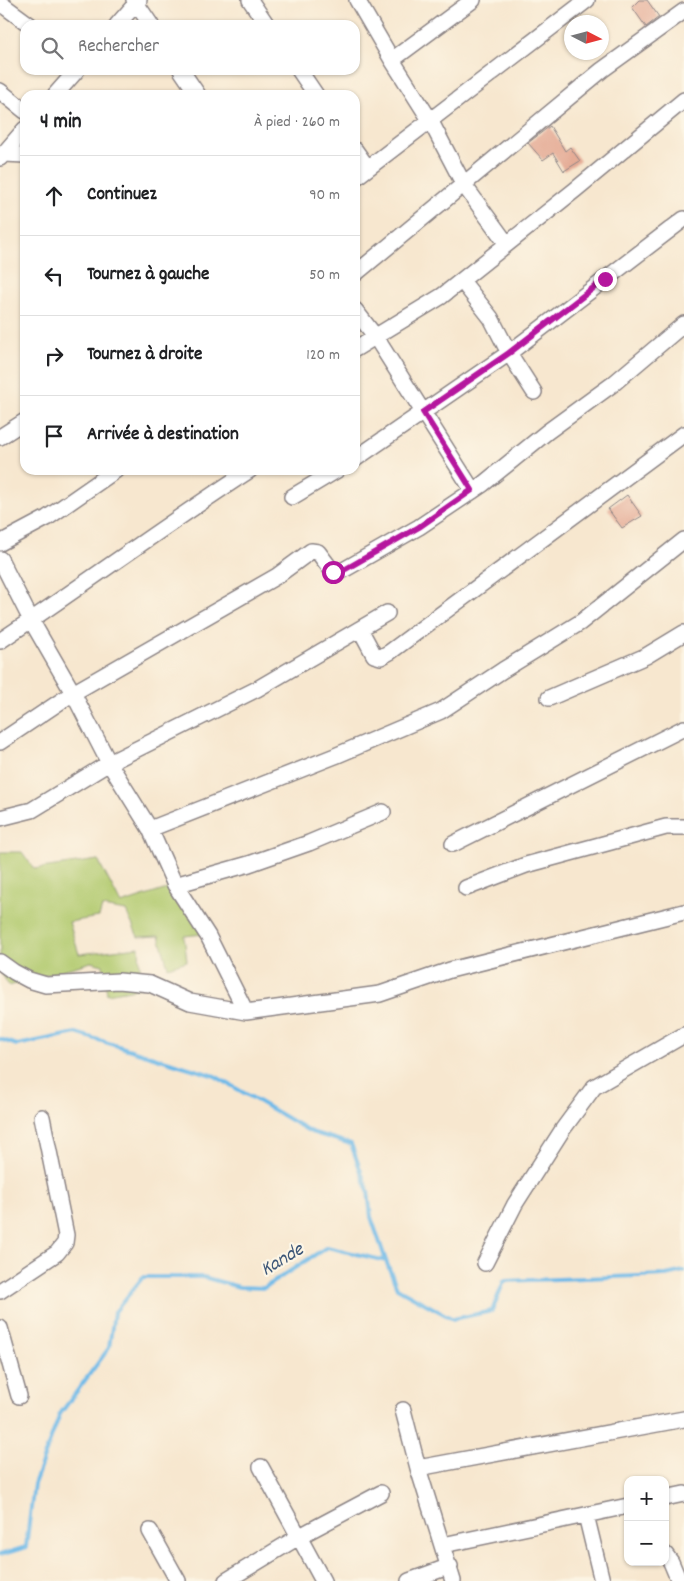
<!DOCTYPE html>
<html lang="fr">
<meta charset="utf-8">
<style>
:root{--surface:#fff;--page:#f2f2f2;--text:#202124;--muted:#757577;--line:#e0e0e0}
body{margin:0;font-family:Dekko,sans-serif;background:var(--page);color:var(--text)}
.controls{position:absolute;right:15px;bottom:15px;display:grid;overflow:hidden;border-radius:10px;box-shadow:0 1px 4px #0004}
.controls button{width:45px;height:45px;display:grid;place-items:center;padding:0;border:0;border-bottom:1px solid var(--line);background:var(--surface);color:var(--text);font:25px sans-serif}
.compass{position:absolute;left:564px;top:15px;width:45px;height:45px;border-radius:50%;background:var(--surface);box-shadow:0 1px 4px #0004;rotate:96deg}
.stop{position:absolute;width:15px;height:15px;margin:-11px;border:4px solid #b5179e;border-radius:50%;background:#fff}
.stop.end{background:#b5179e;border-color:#fff;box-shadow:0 1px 5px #0008}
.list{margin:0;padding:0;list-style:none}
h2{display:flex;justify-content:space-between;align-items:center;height:65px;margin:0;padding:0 20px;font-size:21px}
h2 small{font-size:16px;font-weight:400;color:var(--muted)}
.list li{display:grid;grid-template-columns:32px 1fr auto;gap:15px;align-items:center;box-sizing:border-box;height:80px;padding:0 20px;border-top:1px solid var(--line)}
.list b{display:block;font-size:19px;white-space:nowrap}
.list em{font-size:16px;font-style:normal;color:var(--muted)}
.icon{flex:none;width:28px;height:28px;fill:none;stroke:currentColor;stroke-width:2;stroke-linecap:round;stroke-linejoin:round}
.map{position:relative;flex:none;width:684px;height:1581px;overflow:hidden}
.search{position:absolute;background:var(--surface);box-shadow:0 1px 4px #0004;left:20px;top:20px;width:340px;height:55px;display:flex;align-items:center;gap:12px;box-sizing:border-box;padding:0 18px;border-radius:15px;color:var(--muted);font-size:19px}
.panel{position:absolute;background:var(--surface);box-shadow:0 1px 4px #0004;left:20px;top:90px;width:340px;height:385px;border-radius:15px}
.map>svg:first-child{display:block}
.green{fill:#b2ca6f;stroke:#6a7655}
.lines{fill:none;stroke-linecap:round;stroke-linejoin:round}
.stream{stroke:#6fbae8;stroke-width:4}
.building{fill:#e5ac96}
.minor-casing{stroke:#8c8485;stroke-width:18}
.minor{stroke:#fff;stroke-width:15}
.route{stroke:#b5179e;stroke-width:6}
.labels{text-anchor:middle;stroke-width:4.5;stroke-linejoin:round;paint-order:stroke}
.water-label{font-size:20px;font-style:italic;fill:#3d5778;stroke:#fcf5e5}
</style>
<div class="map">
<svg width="684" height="1581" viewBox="0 0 684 1581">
<rect width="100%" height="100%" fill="#fcf5e5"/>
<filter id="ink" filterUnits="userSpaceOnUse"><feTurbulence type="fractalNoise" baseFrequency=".02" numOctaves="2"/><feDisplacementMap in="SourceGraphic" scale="10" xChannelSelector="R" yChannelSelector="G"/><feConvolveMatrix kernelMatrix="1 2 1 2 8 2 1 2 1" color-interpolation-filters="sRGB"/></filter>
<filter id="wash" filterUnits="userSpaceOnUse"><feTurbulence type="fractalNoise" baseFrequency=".0096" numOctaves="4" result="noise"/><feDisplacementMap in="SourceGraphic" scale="20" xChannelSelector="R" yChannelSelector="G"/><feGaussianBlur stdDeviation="1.12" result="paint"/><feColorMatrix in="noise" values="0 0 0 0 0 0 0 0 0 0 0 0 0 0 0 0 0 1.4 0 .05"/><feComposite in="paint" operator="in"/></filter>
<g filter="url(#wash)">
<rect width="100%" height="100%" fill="#f7e7cf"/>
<path class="green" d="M0 852H22L34 869 98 860 121 904 173 887 204 934 184 936 187 961 168 967 159 936 138 937 126 911 102 907 99 917 69 922 79 954 139 947 141 988 107 994 103 965 91 962 9 986 0 971Z"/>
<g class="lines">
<path class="stream" d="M0 1039 17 1045 76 1033 215 1076 311 1132 351 1144 368 1191 371 1217 386 1261
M0 1555 26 1547 34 1484 60 1414 109 1348 114 1313 143 1277H203L239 1287 264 1288 327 1247 386 1261 397 1288 453 1319 492 1311 504 1281 666 1275 684 1271"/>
</g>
<g id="blocks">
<path class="building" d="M639 0H647L659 17 646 27 632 7Z
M550 126 565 151 570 147 580 161 564 171 553 153 543 160 528 143Z
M627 495 642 516 622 528 608 509Z"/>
</g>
</g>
<g filter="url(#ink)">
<use href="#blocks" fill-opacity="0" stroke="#8c8485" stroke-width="1"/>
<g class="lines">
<defs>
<path id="minor" d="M134 0 151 25
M250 0 267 25
M357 0 392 60 430 120 464 185 507 244
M0 3 30 25
M117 25 139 0
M392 60 473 0
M181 70 198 95
M299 70 316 95
M0 91 25 111
M55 95 77 70
M355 150 367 167
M4 154 25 155
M0 158 25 129
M355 178 587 0
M355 274 602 70 684 11
M462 281 491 318 509 353 534 392
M355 310 375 336 473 491
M355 349 442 296 575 190 684 100
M0 437 25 421
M355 459 509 353 684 219
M292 497 337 470
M0 543 47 518 116 470
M0 559 31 620 73 693 109 763 150 829 175 885 208 936 246 1012
M360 629 374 655 381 657 390 652 684 434
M0 641C84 585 165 525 250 470
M549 698 646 656 684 633
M0 742 73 693 277 576 311 551 318 552 333 572H340L419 527 483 484 547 432 613 384 684 324
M0 818 32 810 109 763 257 689 387 613
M150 829 335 756 441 711 503 670 581 622 684 540
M453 844 684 728
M175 885 249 864 309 843 383 812
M466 888 526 865 666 827H684
M0 962 14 972 29 980 46 985 119 981 150 984 190 1002 246 1012 380 994 450 970 684 912
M485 1263 515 1204 563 1129 594 1087 684 1035
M0 1291 57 1253 65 1243 66 1235 42 1117
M0 1328 19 1396
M403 1410 418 1468 453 1581
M261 1467 323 1581
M418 1468 684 1419
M665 1498 684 1494
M586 1515 602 1581
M150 1531 178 1581
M443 1545 628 1506
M665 1554 671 1562 679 1581
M226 1581 300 1536 381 1493
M409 1581 450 1566"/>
</defs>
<use href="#minor" class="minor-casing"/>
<use href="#minor" class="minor"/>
</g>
</g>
<g class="lines" filter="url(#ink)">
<path class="route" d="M333 572 344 570 419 527 472 490 423 412 509 353 605 279"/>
</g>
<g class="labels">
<g class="water-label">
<text transform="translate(281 1258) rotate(-31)" y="7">Kande</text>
</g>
</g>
</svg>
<div class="controls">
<button>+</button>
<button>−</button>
</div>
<svg class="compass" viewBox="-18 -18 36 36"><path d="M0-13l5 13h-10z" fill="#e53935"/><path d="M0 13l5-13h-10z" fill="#757577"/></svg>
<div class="stop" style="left:333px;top:572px"></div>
<div class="stop end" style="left:605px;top:279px"></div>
<div class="search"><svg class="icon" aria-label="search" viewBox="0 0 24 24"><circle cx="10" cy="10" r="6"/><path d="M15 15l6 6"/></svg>Rechercher</div>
<section class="panel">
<h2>4 min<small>À pied · 260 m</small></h2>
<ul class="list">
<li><svg class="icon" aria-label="ahead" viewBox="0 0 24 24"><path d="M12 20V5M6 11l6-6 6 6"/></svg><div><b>Continuez</b></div><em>90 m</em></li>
<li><svg class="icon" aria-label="left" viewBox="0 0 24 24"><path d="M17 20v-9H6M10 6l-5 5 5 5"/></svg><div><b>Tournez à gauche</b></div><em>50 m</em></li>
<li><svg class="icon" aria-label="right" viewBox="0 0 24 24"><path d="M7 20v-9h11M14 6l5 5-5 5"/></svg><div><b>Tournez à droite</b></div><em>120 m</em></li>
<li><svg class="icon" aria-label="arrive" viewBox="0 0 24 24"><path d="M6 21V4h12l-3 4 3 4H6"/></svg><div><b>Arrivée à destination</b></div></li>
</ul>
</section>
</div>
